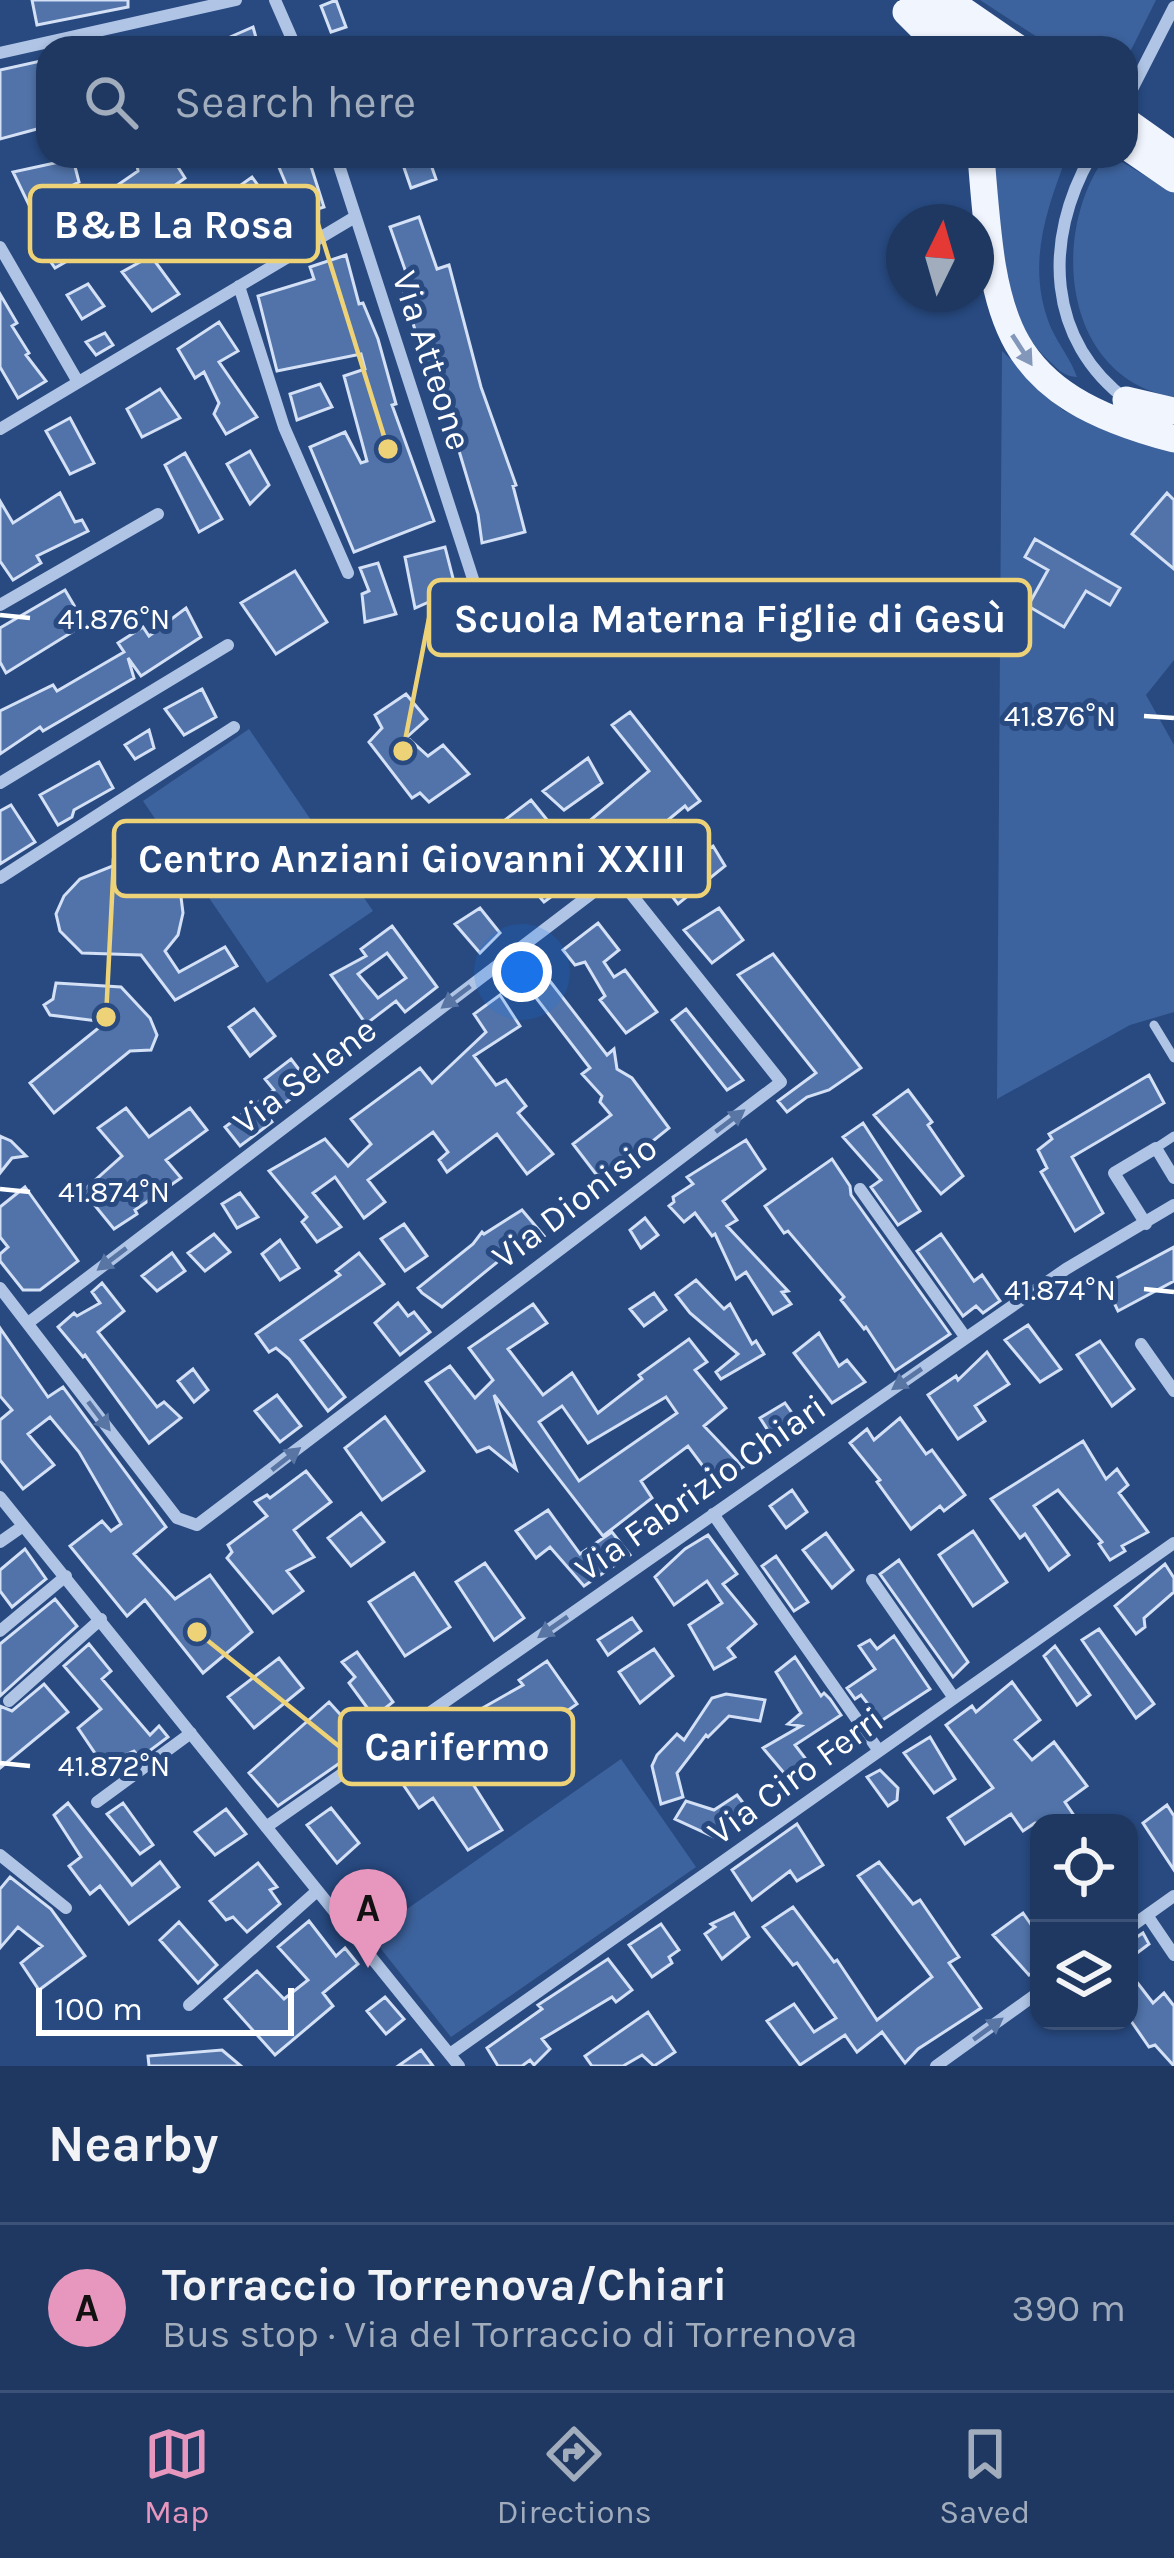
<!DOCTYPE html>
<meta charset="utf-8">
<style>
:root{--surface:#1e3861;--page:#263f67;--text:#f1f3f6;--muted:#a1acbd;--line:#3c5276;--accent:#e797bd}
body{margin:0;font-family:Karla,sans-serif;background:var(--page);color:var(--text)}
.controls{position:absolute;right:36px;bottom:36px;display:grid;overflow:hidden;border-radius:24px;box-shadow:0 3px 9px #0004}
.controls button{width:108px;height:108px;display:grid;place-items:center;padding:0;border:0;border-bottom:3px solid var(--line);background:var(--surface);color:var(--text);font:60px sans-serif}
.compass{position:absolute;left:886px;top:204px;width:108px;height:108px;border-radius:50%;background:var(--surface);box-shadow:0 3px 9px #0004;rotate:5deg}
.scale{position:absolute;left:36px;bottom:30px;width:258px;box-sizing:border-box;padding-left:12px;border:6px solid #fff;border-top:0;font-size:33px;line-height:42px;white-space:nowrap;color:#fff;-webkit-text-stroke:9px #284a81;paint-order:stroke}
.you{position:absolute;left:522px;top:972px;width:42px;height:42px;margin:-30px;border:9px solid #fff;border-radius:50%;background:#1a73e8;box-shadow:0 0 0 18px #1a73e833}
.badge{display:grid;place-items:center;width:78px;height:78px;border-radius:50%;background:var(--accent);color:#111;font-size:39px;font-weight:700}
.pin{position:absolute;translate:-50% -99px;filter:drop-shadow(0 3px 6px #0008)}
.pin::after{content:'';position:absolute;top:63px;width:42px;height:36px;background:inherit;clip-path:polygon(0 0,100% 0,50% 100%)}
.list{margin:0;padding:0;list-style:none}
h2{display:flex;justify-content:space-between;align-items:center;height:156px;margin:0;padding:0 48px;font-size:51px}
h2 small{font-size:39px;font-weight:400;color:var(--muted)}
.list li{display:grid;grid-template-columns:78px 1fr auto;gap:36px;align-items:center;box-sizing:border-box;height:168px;padding:0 48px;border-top:3px solid var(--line)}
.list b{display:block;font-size:45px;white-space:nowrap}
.list p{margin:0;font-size:39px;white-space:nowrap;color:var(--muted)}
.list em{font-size:39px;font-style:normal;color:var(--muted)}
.icon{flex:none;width:66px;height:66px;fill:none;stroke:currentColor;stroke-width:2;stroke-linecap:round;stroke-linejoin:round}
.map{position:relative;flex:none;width:1174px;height:2066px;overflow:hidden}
.search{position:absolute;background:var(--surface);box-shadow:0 3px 9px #0004;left:36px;right:36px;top:36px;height:132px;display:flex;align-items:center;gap:30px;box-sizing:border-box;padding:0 42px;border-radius:36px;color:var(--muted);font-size:45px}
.sheet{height:324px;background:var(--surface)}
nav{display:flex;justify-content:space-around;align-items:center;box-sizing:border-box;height:168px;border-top:3px solid var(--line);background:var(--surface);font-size:33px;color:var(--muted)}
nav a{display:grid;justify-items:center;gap:6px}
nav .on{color:var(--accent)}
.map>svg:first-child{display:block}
.green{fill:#3d639e}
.building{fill:#5173a9;stroke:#d3e0f5;stroke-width:3;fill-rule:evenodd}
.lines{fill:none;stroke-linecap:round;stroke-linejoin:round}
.lane{stroke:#b0c5e6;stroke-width:9}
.street{stroke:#b0c5e6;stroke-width:12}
.primary{stroke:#f1f5fd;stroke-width:27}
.oneway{fill:#8297b9}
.oneway2{fill:#5875a4}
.ticks{fill:none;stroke:#fff;stroke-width:4.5}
.labels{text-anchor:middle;stroke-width:10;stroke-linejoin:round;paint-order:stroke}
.street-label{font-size:36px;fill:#fff;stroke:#284a81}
.ticks-label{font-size:30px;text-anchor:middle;fill:#fff;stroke:#284a81;stroke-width:10;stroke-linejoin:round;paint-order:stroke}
.leader{fill:none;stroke:#edd277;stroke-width:4.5}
.callout-dot{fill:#edd277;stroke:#284a81;stroke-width:4.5}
.callout{fill:#284a81;stroke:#edd277;stroke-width:4.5}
.callout-label{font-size:39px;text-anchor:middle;font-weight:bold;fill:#fff}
</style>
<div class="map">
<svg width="1174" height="2066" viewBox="0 0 1174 2066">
<rect width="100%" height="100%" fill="#284a81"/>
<path class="green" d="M980 0H1156L1126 60V48H1054Z
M993 156H1067C1045 213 1026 268 1051 328 1059 345 1071 360 1077 377 1064 377 1057 368 1047 359 995 308 1000 224 993 156Z
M1106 156H1112L1174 193V397C1063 379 1049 233 1106 156Z
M1002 351 1064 411 1174 452V660L1146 695 1174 745V1012L1130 1025 997 1099Z
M249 729 373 911 267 983 143 801Z
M621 1759 696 1867 451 2037 370 1935Z"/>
<path class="building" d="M32 0H128V7L37 25Z
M336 0 346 27 331 32 321 6Z
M253 27 259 48H205Z
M45 60 48 126 0 139V70Z
M155 156H171L185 178 130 218V225L55 268 34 238 111 196 109 191 138 171 137 165Z
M400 156H428L436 179 411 188Z
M308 157 324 207 299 215 278 165Z
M73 159 79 182 30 207 13 172Z
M252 177 289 229 254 251 230 217 208 227 220 247 203 257 197 251 187 259 169 230 206 210Z
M419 217 437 269 449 265 481 387 516 485 513 486 525 532 482 543 478 514 438 381 431 382 400 281 408 278 390 227Z
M346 255 359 304 363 303 378 339 396 404 392 405 434 521 354 552 310 447 345 432 361 463 367 461 344 376 365 369 361 354 277 371 258 296 314 279 310 267Z
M151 256 179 294 152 311 122 272Z
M88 284 104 306 82 319 67 295Z
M0 294 17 323 12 326 29 353 26 355 46 381 18 398 0 367Z
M219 322 238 351 219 362 257 417 226 434 214 414 219 403 204 372 195 378 178 349Z
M105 333 113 345 96 355 86 342Z
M320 384 332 407 297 420 290 394Z
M160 389 180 418 142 437 127 409Z
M70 418 94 463 70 474 46 431Z
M250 451 269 485 250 504 227 464Z
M185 453 222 519 199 532 165 465Z
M60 493 75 522 82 520 88 531 37 556 41 563 13 580 0 561V501L13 523Z
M1167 493 1174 500V569L1132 534Z
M1035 539 1120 588 1110 605 1086 591 1064 627 1028 606 1048 570 1025 557Z
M445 547 456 590 415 608 405 557Z
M378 563 396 614 365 622 362 594 369 591 360 568Z
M295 571 327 622 276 654 241 603Z
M65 590 85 624 6 673 0 662V628Z
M186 608 201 637 141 676 128 658 134 678 43 731 40 727 0 754V711L53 685 57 691 124 652 118 643 143 627 149 636Z
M202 689 216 717 184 735 165 709Z
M406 694 427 719 407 737 428 756 443 745 469 774 429 802 420 793 412 798 369 742 382 728 375 715Z
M630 712 700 801 688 810 685 806 656 830 654 826 614 859 591 836 595 833 587 823 649 771 612 725Z
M149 730 154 748 135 759 125 745Z
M588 758 602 783 564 810 543 791Z
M99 762 113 788 74 810 72 817 58 825 40 795Z
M531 800 548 821 502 854 498 845 490 848 483 837Z
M11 805 35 842 0 864V811Z
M561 843H566L588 870 544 902 520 874Z
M713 846 725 866 678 904 660 881Z
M142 854 164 866 180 889 183 913 178 935 165 951 179 972 225 947 237 966 175 1000 141 955 82 953 60 931 56 914 64 896 80 879 115 865 138 867Z
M480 908 500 933 480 953 455 924Z
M719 908 743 940 712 963 684 930Z
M598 923 619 950 604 962 614 977 625 970 657 1012 626 1033 600 1000 605 996 585 962 575 965 563 950Z
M392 926 437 987 405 1012 396 1001 366 1024 331 975 366 956 361 949ZM387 953 406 978 378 998 358 974Z
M773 954 861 1068 829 1090 807 1097 787 1112 778 1101 816 1073 738 975Z
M546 976 607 1055 614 1049 617 1069 632 1078 669 1128 602 1182 573 1144 611 1115 600 1102 602 1096 582 1074 590 1068 530 990Z
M56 983 121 987 150 1018 157 1035 151 1050 130 1051 54 1113 30 1083 106 1022 50 1015 44 1005 53 999Z
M500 995 520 1026 474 1056 496 1085 506 1080 526 1106 518 1113 553 1154 527 1174 497 1134 447 1172 439 1160 448 1152 433 1132 368 1180 385 1202 364 1218 335 1177 313 1193 341 1227 317 1242 302 1222 307 1217 269 1171 325 1139 348 1166 371 1144 351 1119 420 1068 432 1083 486 1032 474 1014Z
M254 1009 275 1036 250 1056 229 1027Z
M686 1009 743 1080 727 1090 672 1020Z
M291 1059 310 1084 268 1116 272 1122 240 1146 225 1127 274 1090 265 1079Z
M1149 1075 1164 1103 1072 1157 1103 1213 1075 1231 1041 1172 1047 1168 1038 1150 1052 1139 1049 1134Z
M908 1090 932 1122 928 1125 963 1176 941 1194 874 1115Z
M126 1108 149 1137 190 1108 207 1130 166 1160 181 1178 135 1210 137 1214 114 1229 83 1191 122 1156 98 1128Z
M863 1123 920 1211 898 1225 871 1187 881 1180 843 1137Z
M0 1136 11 1141 26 1156 12 1158 0 1173Z
M746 1140 765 1169 723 1201 737 1220 727 1226 788 1291 782 1292 791 1304 773 1314 746 1272 736 1279 715 1234 712 1236 695 1213 684 1222 669 1206 674 1202 673 1197 693 1184 687 1177Z
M832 1159 850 1186 851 1195 950 1334 895 1371 866 1327 864 1329 841 1300 844 1297 788 1231 784 1233 765 1206Z
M25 1187 78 1261 40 1290H23L0 1261V1254L8 1247 0 1237V1207Z
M240 1193 258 1217 237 1228 222 1204Z
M522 1210 544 1236 520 1252 517 1246 442 1307 422 1293 418 1288 473 1244 482 1232 484 1234Z
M645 1218 658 1235 641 1248 630 1230Z
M404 1224 427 1256 405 1271 381 1239Z
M214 1234 230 1252 205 1271 188 1253Z
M941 1234 974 1281 982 1275 1000 1301 983 1313 976 1306 963 1316 917 1251Z
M280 1240 299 1268 280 1280 262 1254Z
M1174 1247V1281L1118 1311 1105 1284Z
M172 1253 185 1271 157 1291 142 1276Z
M359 1253 384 1284 301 1340 345 1397 328 1411 289 1359 276 1348 269 1352 256 1334 340 1275 336 1271Z
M696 1280 724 1309 730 1304 752 1344 756 1341 764 1354 721 1379 716 1372 738 1354 690 1313 676 1295Z
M102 1283 124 1311 98 1332 157 1407 164 1402 181 1418 149 1443 85 1355 83 1357 58 1327 74 1313 77 1316 100 1303 92 1292Z
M654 1293 666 1310 644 1326 630 1309Z
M398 1303 408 1316 414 1312 430 1332 400 1355 375 1323Z
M533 1304 547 1323 508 1349 543 1395 572 1373 598 1413 642 1379 639 1375 689 1339 707 1362 695 1370 726 1408 704 1426 743 1467 717 1485 688 1446 641 1481 652 1498 603 1536 494 1395 516 1469 489 1447 477 1452 426 1382 450 1366 475 1398 493 1380 469 1348ZM666 1397 677 1413 579 1481 539 1422 562 1406 588 1443Z
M1028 1325 1061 1369 1040 1382 1005 1340Z
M0 1328 48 1397 63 1387 166 1527 134 1554 175 1599 210 1575 252 1632 203 1673 145 1600 127 1616 70 1546 102 1521 111 1531 121 1524 79 1452 50 1417 28 1434 54 1465 23 1489 0 1460V1420L12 1410 0 1396Z
M819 1333 839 1366 847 1360 865 1382 832 1403 794 1353Z
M1100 1341 1134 1389 1112 1406 1077 1355Z
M987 1352 1009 1384 975 1406 985 1421 958 1439 928 1395 956 1376 958 1380Z
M193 1369 208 1390 194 1402 178 1381Z
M277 1395 301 1426 280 1442 255 1411Z
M785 1403 802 1427 776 1443 760 1418Z
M385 1417 424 1471 382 1500 345 1448Z
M900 1418 926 1454 932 1450 965 1495 944 1511 940 1506 911 1529 877 1482 880 1480 850 1443 867 1429 874 1440Z
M1083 1441 1106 1479 1117 1469 1128 1485 1119 1493 1148 1532 1122 1546 1125 1551 1110 1560 1099 1544 1102 1542 1058 1490 1034 1506 1069 1555 1049 1570 1025 1534 1020 1538 991 1499Z
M306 1471 331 1502 294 1530 314 1557 287 1571 303 1591 273 1613 227 1558 232 1552 228 1545 267 1516 255 1502 267 1495 270 1498Z
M792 1490 807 1512 786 1528 770 1506Z
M548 1510 580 1554 612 1532 630 1555 584 1586 550 1547 536 1558 516 1531Z
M361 1513 384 1542 351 1566 328 1538Z
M973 1531 1007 1582 973 1606 939 1555Z
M826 1533 853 1570 832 1588 803 1550Z
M708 1535 737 1574 723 1584 756 1624 728 1648 735 1657 714 1669 689 1625 722 1603 707 1581 674 1605 655 1577 685 1549Z
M25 1549 46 1579 12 1607 0 1591V1570Z
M776 1556 808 1602 794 1611 762 1566Z
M899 1560 968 1662 953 1677 880 1574Z
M485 1563 524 1618 494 1640 456 1582Z
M1165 1564 1174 1578V1592L1144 1618 1145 1627 1136 1634 1115 1606Z
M414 1573 450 1627 405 1656 369 1602Z
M55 1599 77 1626 0 1696V1644Z
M632 1618 641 1631 608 1655 598 1640Z
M1099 1629 1154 1704 1136 1718 1082 1640Z
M894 1636 930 1689 881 1721 861 1695 855 1699 847 1688 875 1669 859 1646 870 1640 877 1649Z
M89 1644 111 1671 102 1679 150 1735 159 1726 168 1737 140 1758 134 1751 103 1765 78 1728 101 1709 64 1666Z
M1055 1646 1090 1695 1077 1705 1044 1656Z
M654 1649 673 1676 640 1703 619 1672Z
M357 1652 393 1702 374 1717 349 1683 355 1677 342 1662Z
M795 1657 821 1696 824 1693 830 1699 841 1715 795 1745 815 1771 795 1786 763 1748 801 1726 788 1724 801 1713 776 1672Z
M279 1658 303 1688 254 1728 228 1697Z
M547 1661 577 1704 533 1735 536 1740 526 1748 508 1725 480 1741 465 1718 523 1685 519 1680Z
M1012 1682 1040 1720 1015 1740 1032 1760 1054 1742 1087 1786 1065 1802 1079 1823H1035L1023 1831 1011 1814 965 1844 948 1818 993 1788 946 1725 972 1706 976 1712Z
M44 1684 68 1712 0 1768V1706L12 1711Z
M726 1694 765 1700 760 1721 729 1716 708 1737 706 1735 677 1773 683 1797 661 1804 652 1766 657 1755 677 1734 684 1740 712 1698Z
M329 1702 367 1744 278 1806 249 1773Z
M930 1737 955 1779 934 1793 904 1753Z
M447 1743 502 1830 468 1850 433 1798 419 1808 398 1777Z
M880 1770 898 1788 897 1800 888 1806 867 1777Z
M737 1795 751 1813 714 1837 675 1819 686 1801 714 1810Z
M68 1803 132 1885 160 1862 179 1887 129 1924 100 1886 90 1894 69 1866 81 1857 54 1815Z
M123 1803 153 1845 140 1854 107 1814Z
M1167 1805 1174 1816V1870L1143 1823Z
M331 1808 359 1843 337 1863 307 1825Z
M226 1809 246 1834 215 1855 195 1832Z
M797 1824 823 1865 797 1881 790 1871 752 1900 732 1870Z
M879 1862 913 1904 920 1900 959 1957 949 1963 981 2008 918 2049 905 2063 882 2032 857 2052 845 2035 800 2065 767 2021 794 2004 814 2032 836 2018 797 1963 793 1965 763 1927 793 1907 834 1962 837 1960 877 2020 932 1977 858 1876Z
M258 1863 277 1887 270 1890 280 1904 247 1932 233 1917 226 1920 210 1901Z
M10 1877 51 1909 85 1956 39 1990 21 1963 42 1946 18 1927 0 1948V1889Z
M734 1913 749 1937 722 1959 705 1934 715 1927 711 1924Z
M1023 1913 1039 1936V1968L1029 1975 993 1935Z
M309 1921 336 1956 345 1948 358 1964 323 1993 333 2006 275 2055 225 1999 257 1971 284 1999 308 1980 278 1947Z
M179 1922 217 1965 198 1983 160 1940Z
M661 1924 679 1950 669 1957 672 1963 652 1977 629 1945Z
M1143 1933 1149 1944 1129 1959V1942Z
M608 1959 632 1990 616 2002 612 1997 542 2039 550 2049 534 2065 530 2060 522 2066H498L487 2048 542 2009 538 2005Z
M1129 1972 1153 2003 1164 1993 1174 2006V2066L1155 2045 1149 2047 1129 2018Z
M385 1997 404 2019 386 2034 367 2011Z
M648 2012 675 2052 654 2066 642 2055 623 2066H592L585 2056Z
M222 2050 241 2066H149L148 2056Z
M421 2050 433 2066H398Z"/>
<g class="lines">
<path class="lane" d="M1154 1025 1174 1058
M1156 1148 1174 1136"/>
<path class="street" d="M275 0 296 48
M0 53 236 0
M1126 101 1174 7
M336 156 474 582
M1091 156C1043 240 1046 340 1128 401
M0 247 78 382
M239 286 284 427 348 573
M0 429 355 217
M0 605 158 514
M0 783 228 645
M0 878 234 727
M860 1189 966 1338
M1146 1224 1114 1173 1156 1148 1174 1178
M0 1288 177 1518 197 1525 781 1082 616 875 28 1323
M1141 1344 1174 1391
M0 1497 459 2066
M713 1514 879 1751
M0 1542 23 1526
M872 1580 954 1698
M0 1631 66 1576
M9 1701 101 1619
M97 1802 191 1733
M266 1827 966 1338 1066 1269 1174 1205
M0 1855 66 1908
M1147 1915 1174 1955
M1129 1928 1174 1896
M189 2005 317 1891
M450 2054 1174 1543
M936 2066 1039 1992"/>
<path class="primary" d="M913 0 983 48
M948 0 1018 48
M906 12 942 48
M1126 121 1174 155
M1126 146 1174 179
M981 156C994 318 997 393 1174 439
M1126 400 1174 411"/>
</g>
<defs><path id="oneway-solid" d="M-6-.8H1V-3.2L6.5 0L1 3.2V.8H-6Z" transform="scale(3)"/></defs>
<use class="oneway" href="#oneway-solid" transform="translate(1022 350) rotate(57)"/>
<g class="oneway2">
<use href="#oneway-solid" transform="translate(456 997) rotate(143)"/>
<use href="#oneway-solid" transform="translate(730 1121) rotate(-37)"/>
<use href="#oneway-solid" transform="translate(112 1259) rotate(143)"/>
<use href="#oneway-solid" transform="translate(907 1379) rotate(145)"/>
<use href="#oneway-solid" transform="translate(99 1416) rotate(53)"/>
<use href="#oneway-solid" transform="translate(286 1459) rotate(-38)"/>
<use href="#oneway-solid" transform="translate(553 1627) rotate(145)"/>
<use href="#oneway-solid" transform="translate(988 2029) rotate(-36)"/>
</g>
<path class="ticks" d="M0 615 30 618M1144 716 1174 718M0 1189 30 1192M1144 1289 1174 1292M0 1763 30 1766"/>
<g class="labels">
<g class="street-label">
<text transform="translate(433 360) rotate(72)" y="13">Via Atteone</text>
<text transform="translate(304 1075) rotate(-37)" y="13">Via Selene</text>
<text transform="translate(574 1201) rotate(-37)" y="13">Via Dionisio</text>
<text transform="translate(700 1487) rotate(-35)" y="13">Via Fabrizio Chiari</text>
<text transform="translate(795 1775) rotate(-36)" y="13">Via Ciro Ferri</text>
</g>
</g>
<g class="ticks-label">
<text x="114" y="629">41.876°N</text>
<text x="1060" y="726">41.876°N</text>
<text x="114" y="1202">41.874°N</text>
<text x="1060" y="1300">41.874°N</text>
<text x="114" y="1776">41.872°N</text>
</g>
<path class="leader" d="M388 449L318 224M403 751L429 618M106 1017L114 858M197 1632L340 1747"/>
<g class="callout-dot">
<circle cx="388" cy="449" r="12"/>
<circle cx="403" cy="751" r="12"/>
<circle cx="106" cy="1017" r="12"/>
<circle cx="197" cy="1632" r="12"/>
</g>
<g class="callout">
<rect x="30" y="186" width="288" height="75" rx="12"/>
<rect x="429" y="580" width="601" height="75" rx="12"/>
<rect x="114" y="821" width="595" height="75" rx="12"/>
<rect x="340" y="1709" width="233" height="75" rx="12"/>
</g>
<g class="callout-label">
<text x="174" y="238">B&amp;B La Rosa</text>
<text x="730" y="632">Scuola Materna Figlie di Gesù</text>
<text x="412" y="872">Centro Anziani Giovanni XXIII</text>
<text x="457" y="1760">Carifermo</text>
</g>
</svg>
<div class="controls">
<button><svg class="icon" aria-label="locate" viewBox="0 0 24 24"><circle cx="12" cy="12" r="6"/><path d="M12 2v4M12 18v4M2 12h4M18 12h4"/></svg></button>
<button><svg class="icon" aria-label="layers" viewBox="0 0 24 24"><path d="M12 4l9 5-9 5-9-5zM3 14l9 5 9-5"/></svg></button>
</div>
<svg class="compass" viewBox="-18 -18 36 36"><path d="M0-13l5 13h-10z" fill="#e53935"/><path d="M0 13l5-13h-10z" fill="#a1acbd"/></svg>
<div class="scale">100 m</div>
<div class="you"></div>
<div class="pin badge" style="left:368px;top:1968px">A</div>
<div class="search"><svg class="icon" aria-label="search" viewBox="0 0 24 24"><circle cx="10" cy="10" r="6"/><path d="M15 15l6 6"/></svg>Search here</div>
</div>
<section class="sheet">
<h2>Nearby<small></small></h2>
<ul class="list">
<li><span class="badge">A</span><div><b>Torraccio Torrenova/Chiari</b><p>Bus stop · Via del Torraccio di Torrenova</p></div><em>390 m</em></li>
</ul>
</section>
<nav>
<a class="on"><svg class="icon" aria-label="map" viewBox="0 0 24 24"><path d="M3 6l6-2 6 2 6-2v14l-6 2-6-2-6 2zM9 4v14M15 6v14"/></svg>Map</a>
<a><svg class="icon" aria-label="directions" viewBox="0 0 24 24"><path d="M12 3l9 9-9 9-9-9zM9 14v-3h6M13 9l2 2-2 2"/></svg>Directions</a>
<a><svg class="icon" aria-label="saved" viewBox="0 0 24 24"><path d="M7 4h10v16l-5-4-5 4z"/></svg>Saved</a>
</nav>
